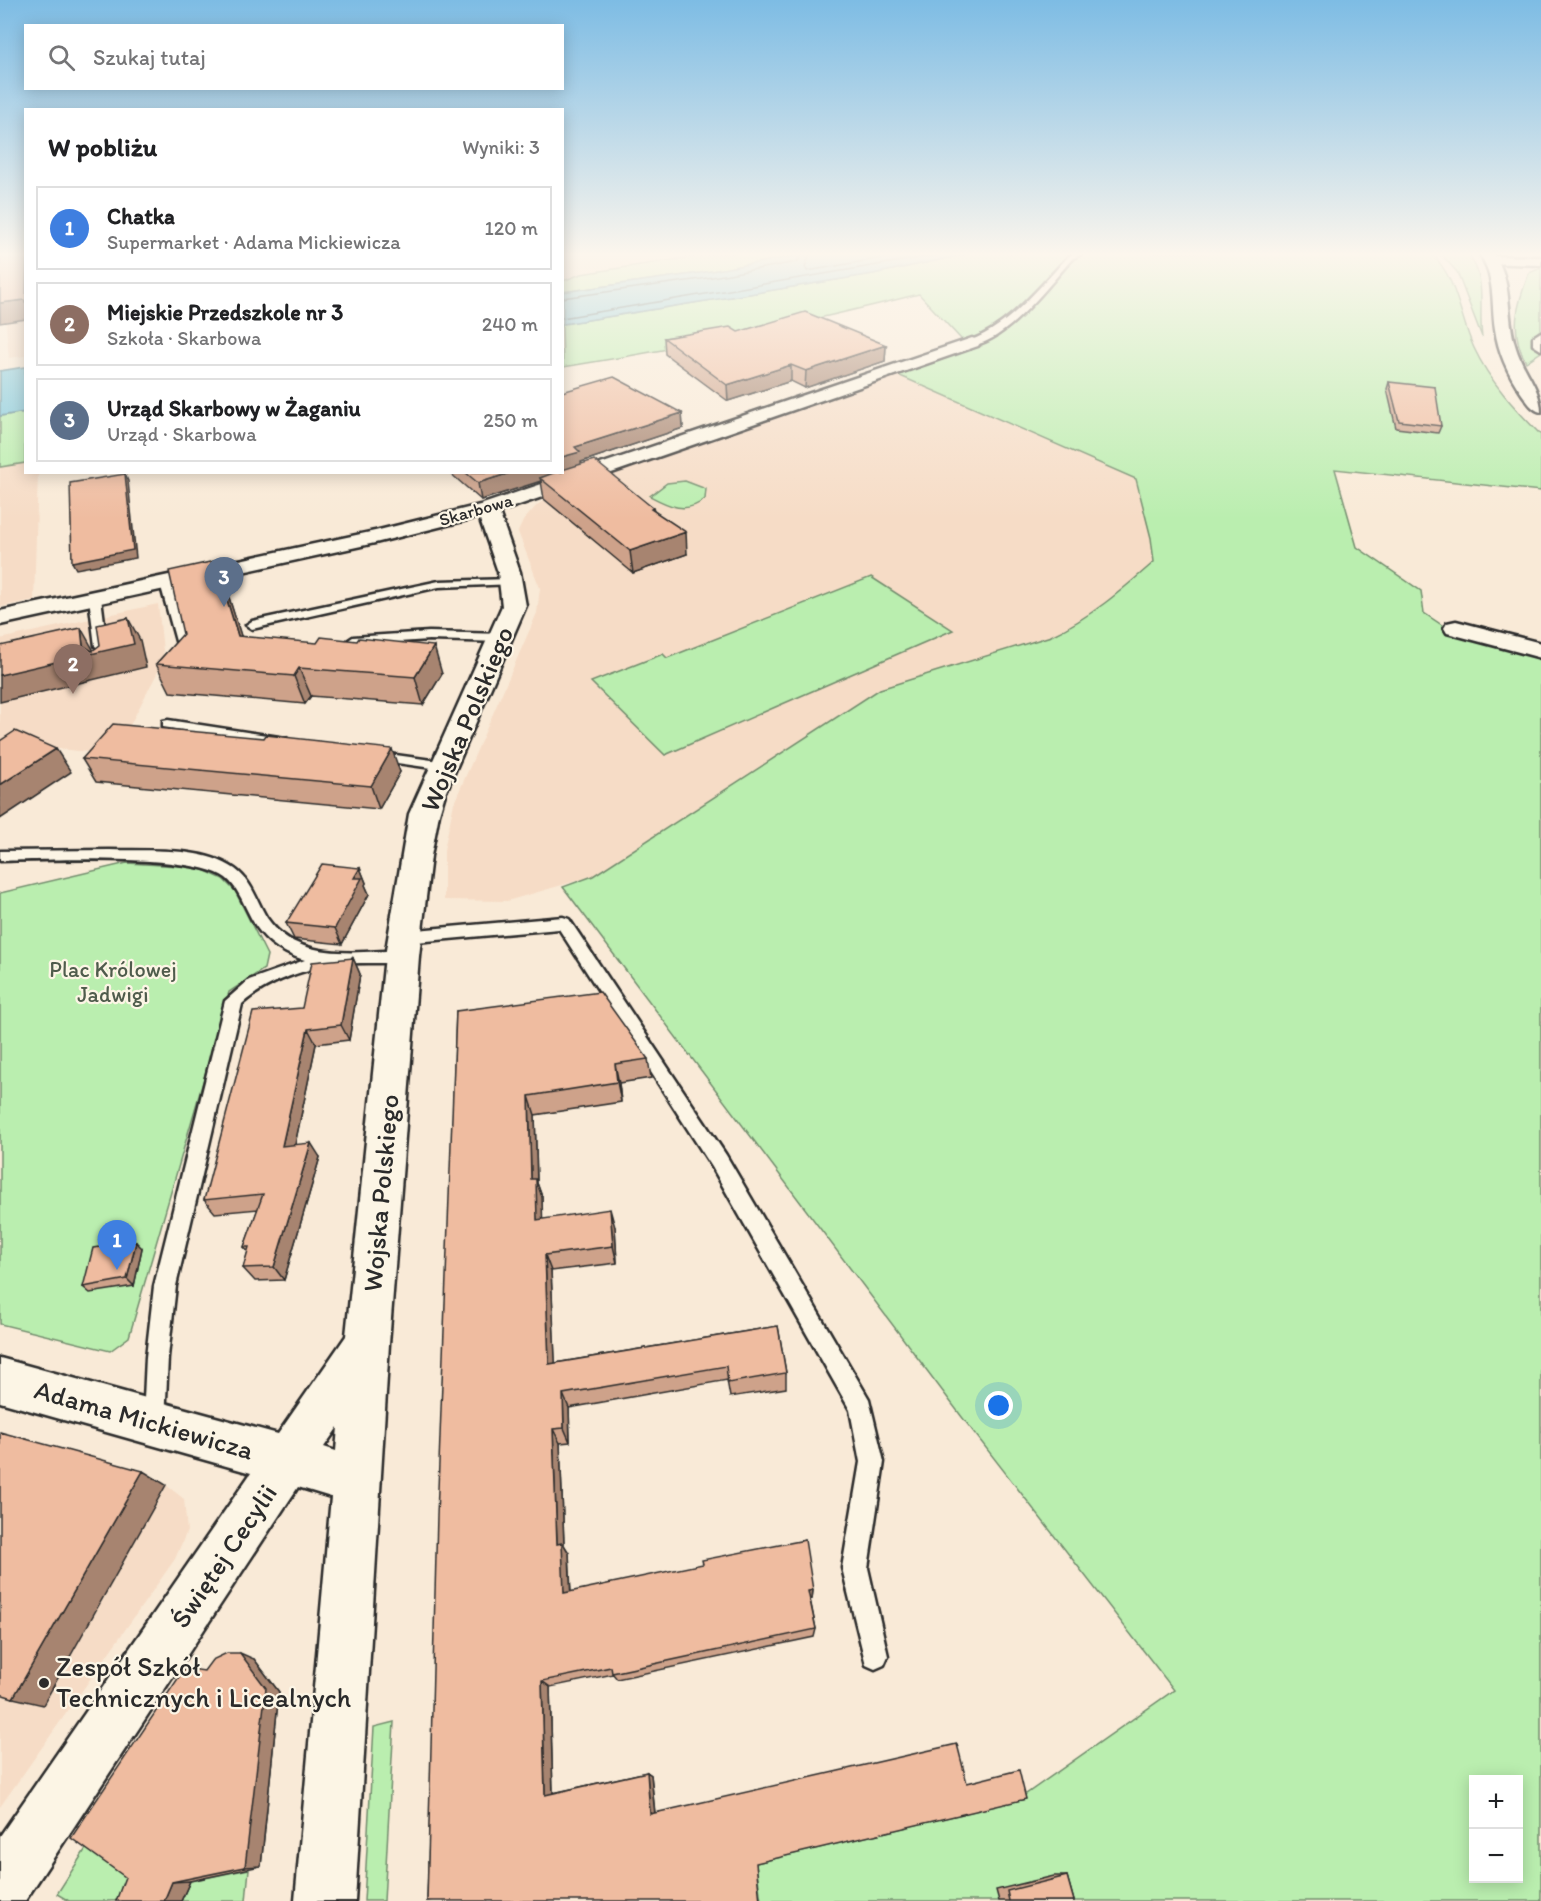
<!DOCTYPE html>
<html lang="pl">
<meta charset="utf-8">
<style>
:root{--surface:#fff;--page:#f2f2f2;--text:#202124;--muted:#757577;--line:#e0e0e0;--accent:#2b2b2b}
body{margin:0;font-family:Itim,sans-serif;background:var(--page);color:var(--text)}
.controls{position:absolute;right:18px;bottom:18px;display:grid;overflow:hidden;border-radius:0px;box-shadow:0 3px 15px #0003}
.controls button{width:54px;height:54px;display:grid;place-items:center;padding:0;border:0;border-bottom:2px solid var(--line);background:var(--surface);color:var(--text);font:30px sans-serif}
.you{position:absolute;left:999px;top:1406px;width:21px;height:21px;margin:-15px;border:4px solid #fff;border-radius:50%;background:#1a73e8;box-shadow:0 0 0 9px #1a73e833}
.badge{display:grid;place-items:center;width:39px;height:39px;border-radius:50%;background:var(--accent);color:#fff;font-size:20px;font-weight:700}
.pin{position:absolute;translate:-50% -50px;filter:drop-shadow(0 2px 3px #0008)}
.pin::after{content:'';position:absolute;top:32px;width:21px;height:18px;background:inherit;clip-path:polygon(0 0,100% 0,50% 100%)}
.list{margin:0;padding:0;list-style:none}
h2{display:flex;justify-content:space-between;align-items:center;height:78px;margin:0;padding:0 24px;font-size:26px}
h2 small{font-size:20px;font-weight:400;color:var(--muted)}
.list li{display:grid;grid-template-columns:39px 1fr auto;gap:18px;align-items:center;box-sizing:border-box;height:84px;margin:0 12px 12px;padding:0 12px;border:2px solid var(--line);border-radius:0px}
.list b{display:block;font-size:22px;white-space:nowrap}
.list p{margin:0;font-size:20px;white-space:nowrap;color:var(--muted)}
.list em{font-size:20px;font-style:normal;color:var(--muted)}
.icon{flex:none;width:33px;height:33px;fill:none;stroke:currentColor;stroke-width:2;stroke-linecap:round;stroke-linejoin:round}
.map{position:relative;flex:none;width:1541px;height:1901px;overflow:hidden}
.search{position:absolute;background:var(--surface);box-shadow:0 3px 15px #0003;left:24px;top:24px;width:540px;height:66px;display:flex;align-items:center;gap:15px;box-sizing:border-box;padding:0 21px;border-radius:0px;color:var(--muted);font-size:22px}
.panel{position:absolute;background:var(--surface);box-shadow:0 3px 15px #0003;left:24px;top:108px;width:540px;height:366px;border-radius:0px}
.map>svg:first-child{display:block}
.built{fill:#f6dcc6}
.green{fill:#baeeaf;stroke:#728c6d;stroke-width:1.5;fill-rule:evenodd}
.water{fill:#7dc8dd;stroke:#5c8996;stroke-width:1.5}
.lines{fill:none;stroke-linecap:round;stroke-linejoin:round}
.shore{stroke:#4c6a72;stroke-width:1.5}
.service-casing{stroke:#2b2b2b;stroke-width:5}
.minor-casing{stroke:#2b2b2b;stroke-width:5}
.secondary-casing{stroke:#2b2b2b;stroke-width:5}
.primary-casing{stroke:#2b2b2b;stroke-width:5}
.service{fill:#fcf5e5;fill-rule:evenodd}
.minor{fill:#fcf5e5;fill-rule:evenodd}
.secondary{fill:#fcf5e5;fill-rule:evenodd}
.primary{fill:#fcf5e5;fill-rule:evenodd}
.wall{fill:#cea28a;stroke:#2b2b2b;stroke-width:1.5}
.shaded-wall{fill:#a78470;stroke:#2b2b2b;stroke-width:1.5}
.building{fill:#efbca0;stroke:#2b2b2b;stroke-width:1.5}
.poi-dot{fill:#2b2b2b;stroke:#fcf5e5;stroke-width:2}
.labels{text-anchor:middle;stroke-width:4.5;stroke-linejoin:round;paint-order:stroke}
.far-street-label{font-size:18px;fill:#2b2b2b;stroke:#fcf5e5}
.park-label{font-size:22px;fill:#4f5c4c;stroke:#fcf5e5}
.near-street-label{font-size:27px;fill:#2b2b2b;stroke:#fcf5e5}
.near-poi-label{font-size:27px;fill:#2b2b2b;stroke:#fcf5e5;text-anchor:start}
</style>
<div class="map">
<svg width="1541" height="1901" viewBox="0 0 1541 1901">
<rect width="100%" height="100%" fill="#f9ead7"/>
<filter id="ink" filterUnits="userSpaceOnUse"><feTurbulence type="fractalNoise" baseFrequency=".0167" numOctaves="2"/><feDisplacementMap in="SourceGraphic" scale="12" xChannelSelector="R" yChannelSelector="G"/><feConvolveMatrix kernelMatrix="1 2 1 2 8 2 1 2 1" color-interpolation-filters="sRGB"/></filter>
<g filter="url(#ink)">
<path class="built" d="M563 253H719L581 274 563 281Z
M25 265V356L9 358 0 269Z
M898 375 1136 479 1151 538 1154 562 1102 608 1051 636 880 689 593 876 507 901 444 900V850L454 803 537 613 540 588 518 532 523 521 537 505 551 496Z
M25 463 26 472 38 473 34 600 0 607V467Z
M158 604 164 660 128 729 106 754 25 745 0 761V639Z
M0 1439 166 1485 184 1499 187 1531 175 1559 0 1807Z"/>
<path class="green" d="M719 253H812L700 273 563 292V281L581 274Z
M973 253H1431C1458 279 1459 316 1474 348 1490 382 1515 409 1541 435V491L1335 469 1357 547 1421 591 1424 613 1454 633 1541 658V1901H761L756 1863 1016 1801 1174 1690 962 1417 563 887 593 876 880 689 1051 636C1091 617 1121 591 1154 562L1151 538 1136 479 898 375 981 346 962 340 919 294C801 324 683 348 563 367L562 324 873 274ZM1474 1780H1518V1878H1474Z
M1440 253H1467C1488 277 1478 308 1482 337L1457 272Z
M1541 268V329L1532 338 1541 352 1526 362C1509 332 1517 304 1529 273Z
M25 412V463L0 467V416Z
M685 481 706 489 705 499C686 515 669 506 650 496L667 483Z
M871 577 953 630 665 755 591 682 663 654 667 658Z
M127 863 197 867 223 879 235 891 267 955 264 969 229 992 129 1337 110 1351 0 1324V893Z
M394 1722 384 1901H364L374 1727Z
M92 1839 145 1876 135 1901H69L57 1894Z
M249 1869 246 1901H181L190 1881Z"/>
<path class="water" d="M812 253H973L873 274 563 324V292L700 273Z
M25 367V412L0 416V371Z"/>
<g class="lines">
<path class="shore" d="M810 253 805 267 807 271 910 253
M562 298 701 279 797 262 803 253
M562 318 949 253"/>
<defs>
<path id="service" d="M1075 253H1083L1073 258C1051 282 1003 347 969 345V341C1010 326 1039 287 1069 256Z
M511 579 515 580V584L439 587 252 629 246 625 252 621 439 581Z
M166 580 172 583 191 652 189 655 185 656 179 652 160 583Z
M95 595 101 598 107 646 101 650 95 646 89 598Z
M429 632 502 634 508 638 502 642 429 640 353 645 347 641 353 637Z
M168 720 286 738 293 742 286 746 163 727V721Z
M374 752 446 762 453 766 446 770 369 759 367 756Z
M110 850C148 851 203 846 235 869 252 881 257 902 267 918 297 962 356 952 402 950L408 952 410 956 408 960 402 962C381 964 357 962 336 964 304 969 266 982 242 1004L176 1286 168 1357 165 1421 162 1429 154 1432 146 1429 143 1421 146 1357 154 1286 225 1001 249 980 305 960C278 952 260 938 248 912 242 900 237 887 226 878 193 853 45 860 0 861V851Z
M563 917 569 919 726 1155 869 1399 884 1462 868 1568 888 1656 884 1665 875 1669 866 1665 842 1568 860 1462 850 1410 712 1167 559 929 405 943 397 937 405 931Z"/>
<path id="minor" d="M1541 332V350L1533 345V337Z
M972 338 978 340 980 343 978 346 499 512 520 572 526 606 445 794 439 814 431 856 419 956 389 1344 355 1901H295L331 1497 298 1487 25 1901H0V1836L251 1473 0 1402V1358L278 1434 346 1336 385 956 409 814 502 606 498 572 479 517 375 543 0 625V611L375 531 480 505ZM338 1427 336 1451 324 1447Z
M1456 621 1541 643V658L1447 633 1444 628 1447 623Z"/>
<path id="secondary" d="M1491 256 1541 257V265L1486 263V257Z"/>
<path id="primary" d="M1479 253H1493C1514 282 1505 315 1516 348 1523 371 1541 388 1541 412 1532 410 1527 401 1522 394 1508 374 1498 352 1495 329 1491 301 1496 278 1479 253Z"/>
</defs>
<use href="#service" class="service-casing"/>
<use href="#minor" class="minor-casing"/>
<use href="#secondary" class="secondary-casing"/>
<use href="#primary" class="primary-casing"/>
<use href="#service" class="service"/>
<use href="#minor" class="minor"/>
<use href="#secondary" class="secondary"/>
<use href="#primary" class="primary"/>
</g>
<path class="wall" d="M738 332 886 345 885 361 805 388 791 381 728 401 665 354 664 338Z
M1389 382 1441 426 1438 433 1396 428 1387 389Z
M562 392 682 413 683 428 581 462 582 464 653 508 654 511 687 554 633 573 544 499 541 481 481 500 449 472H562Z
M226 588 241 637 442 674 423 705 311 696 305 704 170 692 156 664Z
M264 738 400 772 379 809 96 782 82 759Z
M360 868 366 883 365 885 369 894 342 944 294 939 286 923Z
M353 958 360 974 349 1040 316 1044 295 1144 320 1157 284 1280 255 1281 243 1268 248 1252 244 1247 258 1209 215 1213 204 1200 302 1008Z
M456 1011 648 1059 651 1078 619 1083 621 1102 535 1115 537 1183 542 1197V1219L615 1227 617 1263 551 1271 555 1363 778 1326 786 1373V1388L730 1397 727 1380 569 1408 570 1442 560 1443 564 1545 569 1553 571 1592 813 1590 812 1599H810L816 1629 814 1637 617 1679 613 1674 550 1687 553 1793 647 1772 651 1775 655 1813 967 1783 1026 1799 427 1901Z
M142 1248 134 1286 90 1293 83 1287Z
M254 1659 279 1692 261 1866 190 1881 181 1901H116Z
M1054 1876H1067L1074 1901H999L996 1890Z"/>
<path class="shaded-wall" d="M24 300 26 304V319L0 323V303Z
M886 345 885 361 805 388 806 371Z
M791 365V381L728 401 727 385Z
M682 413 683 428 581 462 582 468 540 478 541 481 481 500 478 483 513 472H562V457L575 447Z
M125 474 128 481 136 558 76 569 72 562Z
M686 532 687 554 633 573 630 551Z
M215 561 226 588 250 664 238 636Z
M128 618 140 640 146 667 0 702V675L83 646 81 628 94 651Z
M434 646 442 674 423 705 415 677Z
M299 668 311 696 305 704 294 676Z
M56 749 71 772 0 819V785Z
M392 749 400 772 379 809 371 786Z
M360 868 366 883 365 885 369 894 342 944 335 928 354 878Z
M353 958 360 974 349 1040 341 1025Z
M308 1029 316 1044 292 1159 282 1146Z
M615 1064 619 1083 621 1102 617 1082Z
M529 1096 535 1115 537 1183 542 1197 543 1237 537 1220 531 1179Z
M311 1143 320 1157 284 1280 274 1267Z
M610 1209 615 1227 617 1263 613 1246Z
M136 1242 142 1248 134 1286 127 1279Z
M545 1255 551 1271 556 1379 549 1364Z
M563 1394 569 1408 570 1442 564 1428Z
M553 1429 560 1443 564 1545 569 1553 571 1602 564 1593 557 1544Z
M143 1471 166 1485 43 1705 13 1698Z
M813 1590 812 1599 807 1600 808 1591Z
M240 1653 254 1659 279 1692 261 1866 245 1867Z
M542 1681 550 1687 553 1797 545 1795Z
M647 1772 651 1775 655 1815 650 1814Z
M190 1881 181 1901H164L172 1882Z"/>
<path class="building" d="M0 253H26V303L24 300 0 303Z
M805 312 886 345 806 371 791 365 727 385 664 338 730 327 738 332Z
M614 377 682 413 575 447 580 452 562 457V392Z
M1389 382 1435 387 1441 426 1399 421Z
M594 460 653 508 651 509 686 532 630 551 540 478 556 472H562V470Z
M465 472H513L478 483Z
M125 474 133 550 72 562 70 483Z
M215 561 238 636 317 643 321 637 357 641 359 638 434 646 415 677 299 668 294 676 156 664 183 634 169 571Z
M128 618 134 644 0 675V646L81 628 83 646 92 651 100 645 97 625Z
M113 724 264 738 266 735 392 749 371 786 82 759Z
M15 731 56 749 0 785V741Z
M322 864 360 868 354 878H362L335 928 286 923Z
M353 958 341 1025 308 1029 282 1146 311 1143 274 1267 243 1268 249 1247H244L263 1194 204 1200 253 1012 302 1008 312 962Z
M600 992 648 1059 615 1064 617 1082 529 1096 531 1179H536L537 1220 610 1209 613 1246 545 1255 549 1364 778 1326 786 1373 728 1383 726 1366 563 1394 564 1428 553 1429 557 1544 562 1543 564 1593 703 1564 702 1560 805 1540 813 1590 808 1591 816 1629 612 1673 611 1667 542 1681 545 1795 647 1772 650 1814 957 1744 967 1783 1019 1770 1026 1799 756 1863 760 1901H427L437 1516 456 1011Z
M136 1242 127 1279 83 1287 93 1248Z
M0 1432 143 1471 13 1698 0 1694Z
M227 1653H240L266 1688 245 1867 172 1882 164 1901H116L125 1877 71 1838 185 1668 204 1671 212 1660Z
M1067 1876 1074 1901H1009L1007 1891Z"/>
</g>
<linearGradient id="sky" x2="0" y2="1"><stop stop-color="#7dbce4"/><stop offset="0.49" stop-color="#fcf6ed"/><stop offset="1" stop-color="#fcf6ed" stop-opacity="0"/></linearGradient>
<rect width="1541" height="519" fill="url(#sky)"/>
<circle class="poi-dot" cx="44" cy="1683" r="6"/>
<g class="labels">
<g class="far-street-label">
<text transform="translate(476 510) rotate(-16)" y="6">Skarbowa</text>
</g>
<g class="park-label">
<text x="113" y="977">Plac Królowej<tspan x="113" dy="25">Jadwigi</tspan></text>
</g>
<g class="near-street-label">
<text transform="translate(467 719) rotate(-67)" y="9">Wojska Polskiego</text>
<text transform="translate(381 1193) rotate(-85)" y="9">Wojska Polskiego</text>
<text transform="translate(144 1420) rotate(16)" y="9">Adama Mickiewicza</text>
<text transform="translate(224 1556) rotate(-56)" y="9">Świętej Cecylii</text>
</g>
<g class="near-poi-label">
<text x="56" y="1676">Zespół Szkół<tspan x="56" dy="31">Technicznych i Licealnych</tspan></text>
</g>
</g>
</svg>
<div class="controls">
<button>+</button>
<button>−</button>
</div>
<div class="you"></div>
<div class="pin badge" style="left:117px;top:1270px;background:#3f7fe0">1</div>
<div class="pin badge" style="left:73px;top:694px;background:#8d6e63">2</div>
<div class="pin badge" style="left:224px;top:607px;background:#5c6f8a">3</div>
<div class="search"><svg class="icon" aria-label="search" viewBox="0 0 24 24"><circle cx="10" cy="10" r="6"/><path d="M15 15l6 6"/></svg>Szukaj tutaj</div>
<section class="panel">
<h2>W pobliżu<small>Wyniki: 3</small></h2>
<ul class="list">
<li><span class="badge" style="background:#3f7fe0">1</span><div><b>Chatka</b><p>Supermarket · Adama Mickiewicza</p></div><em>120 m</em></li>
<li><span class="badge" style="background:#8d6e63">2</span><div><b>Miejskie Przedszkole nr 3</b><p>Szkoła · Skarbowa</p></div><em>240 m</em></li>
<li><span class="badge" style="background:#5c6f8a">3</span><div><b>Urząd Skarbowy w Żaganiu</b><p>Urząd · Skarbowa</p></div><em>250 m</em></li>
</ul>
</section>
</div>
